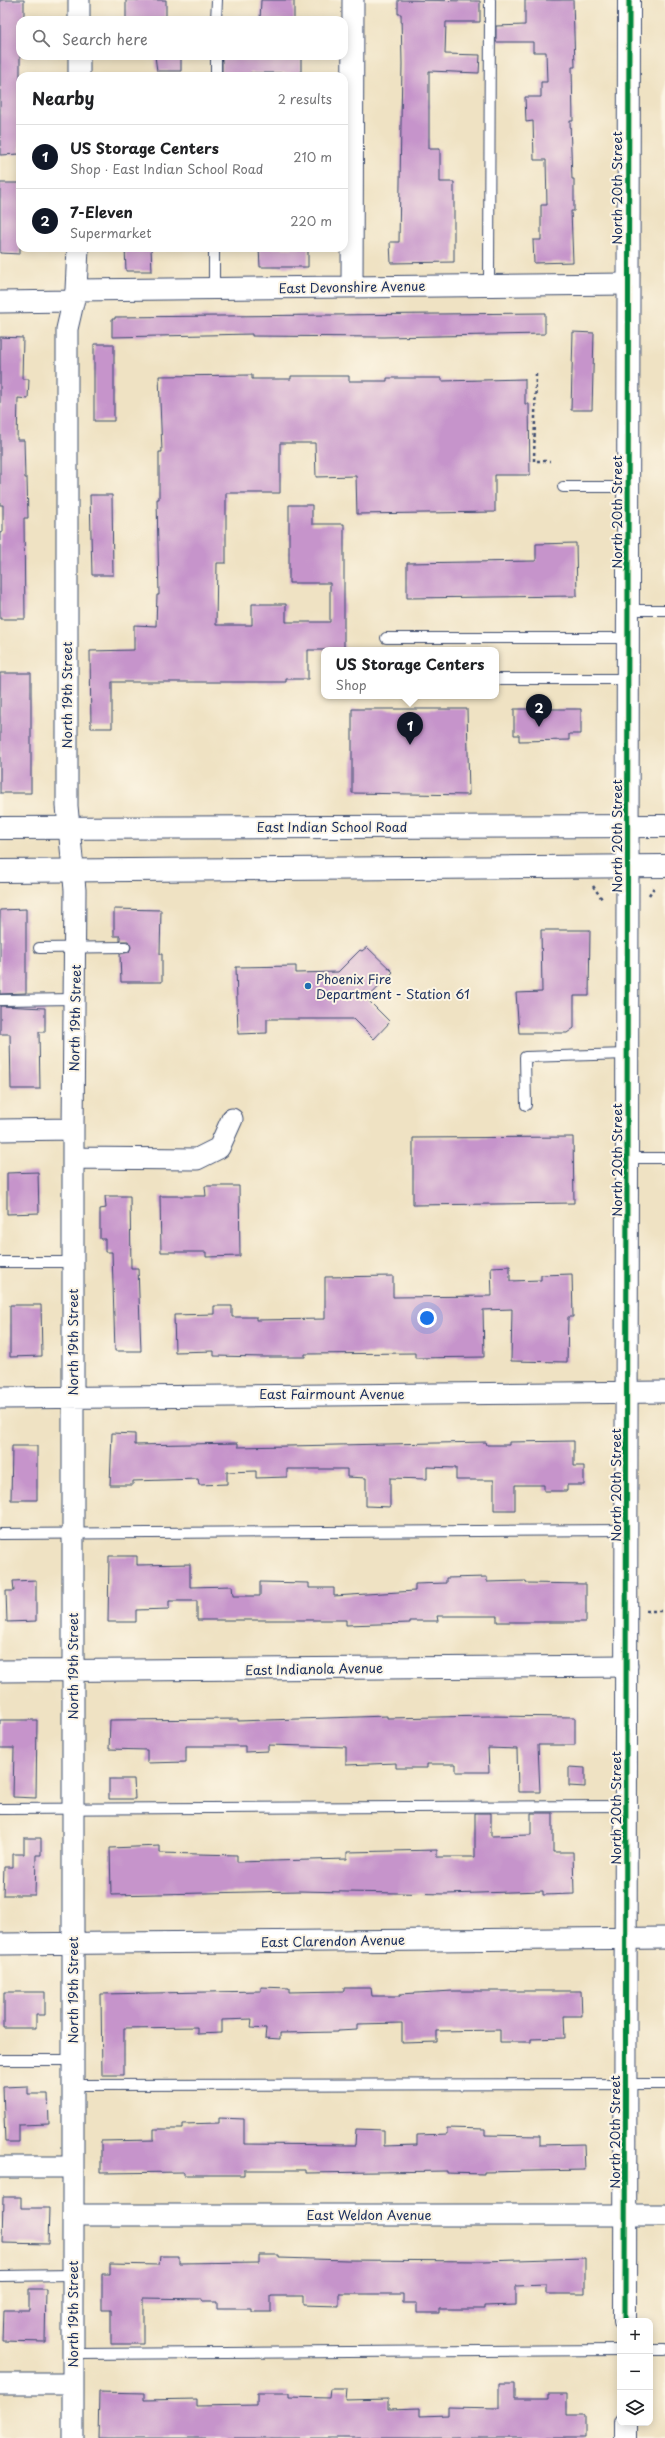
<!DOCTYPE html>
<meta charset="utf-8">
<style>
:root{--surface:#fff;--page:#f6f6f6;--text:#202124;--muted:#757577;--line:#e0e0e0;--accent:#111827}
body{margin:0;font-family:"Playpen Sans",sans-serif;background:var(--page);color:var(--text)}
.controls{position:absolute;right:12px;bottom:12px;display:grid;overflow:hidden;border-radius:8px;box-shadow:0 2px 10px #0003}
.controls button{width:36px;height:36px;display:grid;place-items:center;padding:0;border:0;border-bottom:1px solid var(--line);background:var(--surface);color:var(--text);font:20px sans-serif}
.you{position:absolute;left:427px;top:1318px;width:14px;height:14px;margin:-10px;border:3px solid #fff;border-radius:50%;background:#1a73e8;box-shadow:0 0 0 6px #1a73e833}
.badge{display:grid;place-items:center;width:26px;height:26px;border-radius:50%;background:var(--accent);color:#fff;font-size:13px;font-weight:700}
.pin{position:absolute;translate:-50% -33px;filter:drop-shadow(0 1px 2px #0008)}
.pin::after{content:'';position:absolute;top:21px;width:14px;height:12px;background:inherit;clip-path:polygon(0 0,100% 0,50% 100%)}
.popup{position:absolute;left:321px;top:647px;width:178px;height:52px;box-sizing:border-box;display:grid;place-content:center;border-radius:8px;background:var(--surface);filter:drop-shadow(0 1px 3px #0005);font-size:13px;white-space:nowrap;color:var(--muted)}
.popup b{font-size:15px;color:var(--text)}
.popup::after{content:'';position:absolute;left:50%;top:100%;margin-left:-8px;border:8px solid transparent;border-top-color:var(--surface)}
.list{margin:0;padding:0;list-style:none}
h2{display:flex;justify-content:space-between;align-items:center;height:52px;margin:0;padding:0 16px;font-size:17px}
h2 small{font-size:13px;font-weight:400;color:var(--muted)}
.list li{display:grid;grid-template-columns:26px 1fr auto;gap:12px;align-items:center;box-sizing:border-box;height:64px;padding:0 16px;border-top:1px solid var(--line)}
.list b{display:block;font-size:15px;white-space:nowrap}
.list p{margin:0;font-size:13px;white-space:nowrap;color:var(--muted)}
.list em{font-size:13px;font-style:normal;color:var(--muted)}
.icon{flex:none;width:22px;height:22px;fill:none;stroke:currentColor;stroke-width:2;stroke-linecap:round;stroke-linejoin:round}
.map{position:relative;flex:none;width:665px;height:2438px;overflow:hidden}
.search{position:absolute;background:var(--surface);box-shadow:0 2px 10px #0003;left:16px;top:16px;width:332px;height:44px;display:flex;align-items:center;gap:10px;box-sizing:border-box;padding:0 14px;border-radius:12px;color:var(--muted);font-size:15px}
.panel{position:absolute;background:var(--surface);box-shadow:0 2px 10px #0003;left:16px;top:72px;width:332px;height:180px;border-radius:12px}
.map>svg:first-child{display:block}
.building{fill:#c694cb}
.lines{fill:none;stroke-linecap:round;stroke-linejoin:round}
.service-casing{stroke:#3b4a6d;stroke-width:12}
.minor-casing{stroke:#3b4a6d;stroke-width:23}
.tertiary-casing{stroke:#3b4a6d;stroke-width:24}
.secondary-casing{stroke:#3b4a6d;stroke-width:24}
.path{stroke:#3b4a6d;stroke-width:2.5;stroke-dasharray:3 3;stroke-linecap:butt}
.service{stroke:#fff;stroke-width:10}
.minor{stroke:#fff;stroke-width:21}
.tertiary{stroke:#fff;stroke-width:22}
.secondary{stroke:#fff;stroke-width:22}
.cycleway-casing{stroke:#fcf5e5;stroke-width:8}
.cycleway{stroke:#00873e;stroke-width:5}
.poi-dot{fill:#1f6fb2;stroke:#fcf5e5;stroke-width:1.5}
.labels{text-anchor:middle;stroke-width:4;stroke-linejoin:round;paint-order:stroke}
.street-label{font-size:13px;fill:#1b2f5e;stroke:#fcf5e5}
.poi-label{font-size:13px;fill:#1b2f5e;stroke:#fcf5e5;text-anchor:start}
</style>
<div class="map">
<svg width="665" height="2438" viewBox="0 0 665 2438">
<rect width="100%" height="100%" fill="#fcf5e5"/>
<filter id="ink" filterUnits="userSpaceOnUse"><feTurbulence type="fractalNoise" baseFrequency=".025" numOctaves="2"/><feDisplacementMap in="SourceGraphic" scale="8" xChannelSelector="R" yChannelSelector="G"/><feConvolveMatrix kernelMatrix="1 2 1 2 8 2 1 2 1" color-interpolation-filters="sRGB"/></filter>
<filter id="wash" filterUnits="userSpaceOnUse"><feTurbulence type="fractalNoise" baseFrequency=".012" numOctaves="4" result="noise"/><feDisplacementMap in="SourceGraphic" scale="16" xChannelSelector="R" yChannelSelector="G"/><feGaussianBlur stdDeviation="0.9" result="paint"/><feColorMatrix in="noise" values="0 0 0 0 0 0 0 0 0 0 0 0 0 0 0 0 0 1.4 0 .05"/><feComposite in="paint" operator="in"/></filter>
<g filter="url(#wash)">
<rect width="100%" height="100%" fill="#efe2c3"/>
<g id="blocks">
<path class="building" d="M0 0H24V20H20V154L0 155Z
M126 0H166V20H126Z
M261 0H294V20H260Z
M398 0 480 1V22H446L445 54 480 55 479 73 429 71V149H440V182H454V262L391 263 390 242H399L402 64 401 14H398Z
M525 0H573L575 67H572L573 121H570L572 179H574V211H571L573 262 534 263 533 240H541V205H547L546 160H534L533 121 526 122 525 97H541V82H547L546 52H533V42H496V26L525 25Z
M155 56H181V71H157Z
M222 56H301V73H250V75L222 76Z
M0 183H20V254L0 253Z
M125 248H151L152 271H126Z
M259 248H308V267H260Z
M545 313V334L383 337 252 336V334L112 337V319H115V317Z
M573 332 594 333 592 410H571Z
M0 337 23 338 22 379H29L28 399 18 398 17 440H24L25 478H27L28 518H24L25 619H0V533L3 532V505H0Z
M94 344H114V421H94Z
M252 375V379H291V376H349V381H387V378H442V381L525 379V404H529L530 475H495V512L357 514 356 476 316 477 315 443H280V493H226V563H217L216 625H252V604H286V622H330V583H289V505H312V524H344V650H308V679H286V682H112V728H91L90 651 134 650V625L156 626 157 595H159L157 499H159V452H162L159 376Z
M90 495H112L113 575H92Z
M576 543 577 596 407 598V563L536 561V544Z
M0 673H31V793H0Z
M352 709H467L469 795 352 793Z
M514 709H581V734H569V740L519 741V735H514Z
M26 909V993L0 994V910Z
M114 909 161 910 160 954H162V982H121L120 954 129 952 131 947 128 941H120V936H114Z
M541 930H590L589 996H574V1028L567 1033H519L516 993 542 992Z
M367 947 393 972 367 999 390 1022 374 1039 354 1019H267V1033L238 1034 236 967 296 966V973L338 972 360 950 362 951Z
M0 1006 45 1008V1032H39L40 1089H11L10 1034H0Z
M573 1137 574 1203 413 1205V1138Z
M38 1172 39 1213 7 1214V1173Z
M205 1186H239L240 1256 206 1257V1252H161L160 1196H206Z
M105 1196H130L131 1268H138L141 1351H115L112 1252H105V1239H100V1209L106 1208Z
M510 1266V1281L541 1280V1275L572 1274 573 1317H568L567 1362 511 1361 512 1309 483 1310 484 1357 415 1358V1353L305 1354V1357H265L214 1356V1351L175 1352 174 1315 214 1314V1306H232V1317H256V1320L325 1319V1277L393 1276V1297L492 1296 491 1267Z
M10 1305H41L42 1356 10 1357Z
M112 1433 135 1434V1445L238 1443V1447L486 1442 487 1445H509V1442L574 1441V1466H584V1485H567V1491H544V1485H515V1510H494V1480H456V1468L427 1467V1479L390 1478V1507L366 1506V1478L347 1477V1469H287V1477L256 1478V1471L227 1472V1484L199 1485 198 1479 133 1481V1485H110Z
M12 1446H37V1500H11Z
M109 1556H137V1565L190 1564V1587L232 1586 233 1596H260V1582L309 1583V1588H334V1596L415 1591V1584L446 1583V1578L487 1577V1582L526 1581V1583L586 1584V1622H497V1616H437L438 1621H410V1623L346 1625V1620H197V1601H169V1609L136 1610V1622H108Z
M36 1580V1621L7 1622 6 1591H14L13 1581Z
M387 1716V1718L488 1716 575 1717V1745H538L540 1792H518L517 1749 488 1748 489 1772H456V1764H427V1768H396V1763L346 1765V1747L268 1745V1751L245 1752V1746H186V1762L147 1763V1750L109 1749 110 1720 238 1719V1721Z
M0 1720H37L36 1798 13 1797 14 1748H0Z
M569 1767 585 1768V1787L569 1786Z
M109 1779H134L135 1799H109Z
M475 1813H491V1836L531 1835V1813H553V1852H573L574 1894 543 1895V1891L446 1894 298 1891 111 1895 110 1848 160 1846V1853L237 1855V1862L347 1859V1852L437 1850V1857H475Z
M24 1838H41V1855H36L35 1895H3L4 1867H13V1854H24Z
M261 1987 289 1988V1992L344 1991V1988H371L372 1996H400V1994L453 1991H581L582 2016H564L565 2038 531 2039V2042H500V2030L437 2031V2042L402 2043V2023L357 2024V2030L338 2031V2032L280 2033V2039L265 2038 266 2029 251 2028 252 2019 222 2020V2033L197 2034V2027L124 2028V2075H102L101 1994 261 1991Z
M4 1992H45V2015H36V2028H4Z
M28 2086V2094H48L49 2124 19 2125V2142H5L3 2087Z
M219 2118 244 2119V2144L355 2145 356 2129 384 2130V2146L417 2145V2135L447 2134V2128L485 2129V2135L540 2136V2145L584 2144 585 2170 484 2172V2174L446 2173V2171L306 2173V2170H244V2175H184V2172L101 2173V2141L154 2140V2129H183V2124L219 2123Z
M3 2197H21V2208H49L48 2244 2 2243Z
M259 2255H279V2258L347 2260 484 2261 585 2258V2294H546V2285L516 2286V2305L484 2306V2309H439V2313H417V2303H403V2294H339V2306L303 2305V2296H271V2312H252V2309H217V2302H202V2299L143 2298V2344H111V2310H102V2274H110V2264L159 2265 160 2256H179V2263L259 2262Z
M29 2289H46L45 2342 3 2341 4 2310H29Z
M499 2384H515V2399H548V2394H567V2415H585V2438H98L99 2392 144 2393V2400L197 2399V2406L257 2405V2393H289V2397L329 2398 330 2389H347L346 2400 388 2399V2409L420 2408V2416L448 2415V2407L499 2408Z"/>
</g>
</g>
<g filter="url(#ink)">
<use href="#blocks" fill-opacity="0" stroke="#3b4a6d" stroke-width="1"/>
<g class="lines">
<defs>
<path id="service" d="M216 20 217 0
M216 76V56
M489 285 490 0
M214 288V248
M563 487H628
M628 610H665
M386 638H628
M496 679H628
M39 948 125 947
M0 1000 75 999
M526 1105 525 1057 628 1054
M628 1158H665
M0 1262H73
M0 1534 627 1530
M0 1809 627 1806
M0 2060H73
M74 2085 665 2084
M0 2276 73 2275
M650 2350H665
M74 2354 620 2350"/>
<path id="minor" d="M79 20V0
M79 76V56
M352 287 353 0
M76 290 628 284
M0 302 72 301
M0 1130 73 1129
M74 1158 197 1159 219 1148 232 1119
M0 1398 665 1392
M0 1671 627 1666
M0 1944 665 1938
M0 2167H73
M73 2215H665
M0 2384H73
M73 2438V1129L75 890 67 806V329L76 290 78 248"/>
<path id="tertiary" d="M625 2321 629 0
M625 2423V2438"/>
<path id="secondary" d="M0 828 665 826
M0 871 665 866"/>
</defs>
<use href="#service" class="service-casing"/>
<use href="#minor" class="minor-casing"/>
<use href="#tertiary" class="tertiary-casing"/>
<use href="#secondary" class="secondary-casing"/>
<path class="path" d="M536 374 534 461H550
M593 886 602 899
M649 895 655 886
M646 1611H665"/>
<use href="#service" class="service"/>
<use href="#minor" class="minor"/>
<use href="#tertiary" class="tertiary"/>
<use href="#secondary" class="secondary"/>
<defs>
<path id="cycleway" d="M625 2321 629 0"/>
</defs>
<use href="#cycleway" class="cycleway-casing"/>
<use href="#cycleway" class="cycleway"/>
</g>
</g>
<circle class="poi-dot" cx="308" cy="986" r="4"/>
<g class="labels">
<g class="street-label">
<text transform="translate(617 188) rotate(-90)" y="5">North 20th Street</text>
<text transform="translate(352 287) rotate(-1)" y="5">East Devonshire Avenue</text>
<text transform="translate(617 512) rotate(-90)" y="5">North 20th Street</text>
<text transform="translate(67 695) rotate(-90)" y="5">North 19th Street</text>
<text x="332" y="832">East Indian School Road</text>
<text transform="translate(617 836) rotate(-90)" y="5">North 20th Street</text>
<text transform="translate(75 1018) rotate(-89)" y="5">North 19th Street</text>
<text transform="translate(617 1160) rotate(-90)" y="5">North 20th Street</text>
<text transform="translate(73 1342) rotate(-90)" y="5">North 19th Street</text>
<text x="332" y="1399">East Fairmount Avenue</text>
<text transform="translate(616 1485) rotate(-90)" y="5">North 20th Street</text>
<text transform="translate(73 1666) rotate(-90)" y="5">North 19th Street</text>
<text transform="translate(314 1669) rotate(-1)" y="5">East Indianola Avenue</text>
<text transform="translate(616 1808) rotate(-90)" y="5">North 20th Street</text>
<text transform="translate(333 1941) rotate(-1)" y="5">East Clarendon Avenue</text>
<text transform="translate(73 1990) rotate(-90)" y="5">North 19th Street</text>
<text transform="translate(615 2132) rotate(-90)" y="5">North 20th Street</text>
<text x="369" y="2220">East Weldon Avenue</text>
<text transform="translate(73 2314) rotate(-90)" y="5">North 19th Street</text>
</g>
<g class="poi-label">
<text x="316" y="984">Phoenix Fire<tspan x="316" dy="15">Department - Station 61</tspan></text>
</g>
</g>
</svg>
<div class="controls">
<button>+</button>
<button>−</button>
<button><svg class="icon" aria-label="layers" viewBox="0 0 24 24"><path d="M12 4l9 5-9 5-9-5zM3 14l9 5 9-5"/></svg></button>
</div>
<div class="you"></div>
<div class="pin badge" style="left:410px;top:745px">1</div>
<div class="popup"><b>US Storage Centers</b>Shop</div>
<div class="pin badge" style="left:539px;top:727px">2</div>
<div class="search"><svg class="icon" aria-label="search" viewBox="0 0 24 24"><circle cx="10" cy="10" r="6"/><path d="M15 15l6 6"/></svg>Search here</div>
<section class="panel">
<h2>Nearby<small>2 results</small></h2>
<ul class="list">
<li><span class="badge">1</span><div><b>US Storage Centers</b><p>Shop · East Indian School Road</p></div><em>210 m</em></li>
<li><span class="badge">2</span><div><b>7-Eleven</b><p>Supermarket</p></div><em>220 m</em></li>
</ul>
</section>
</div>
